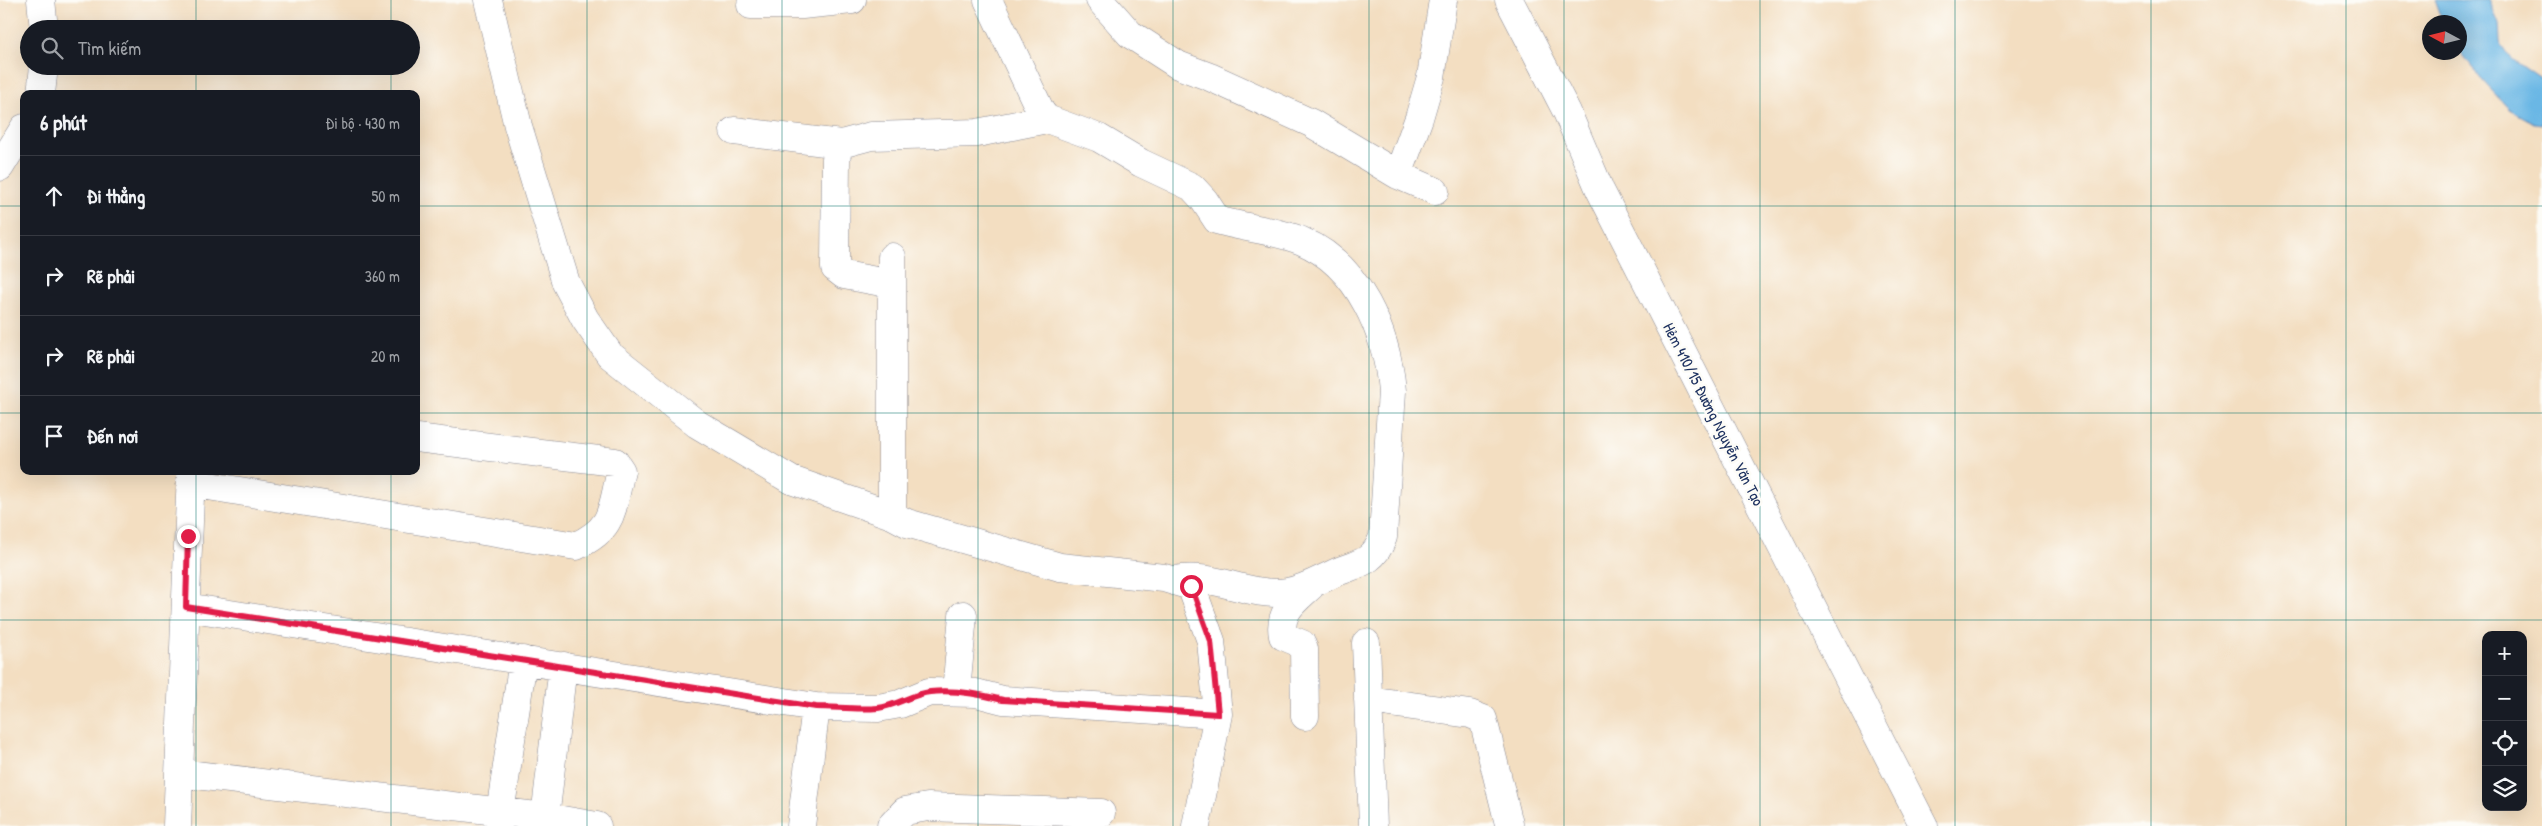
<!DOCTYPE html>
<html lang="vi">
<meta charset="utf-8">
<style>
:root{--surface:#171b24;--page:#242831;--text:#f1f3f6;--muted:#9ea1a6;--line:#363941}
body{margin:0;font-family:"Patrick Hand",sans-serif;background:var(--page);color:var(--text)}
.controls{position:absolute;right:15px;bottom:15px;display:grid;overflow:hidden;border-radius:10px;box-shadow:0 5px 20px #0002}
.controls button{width:45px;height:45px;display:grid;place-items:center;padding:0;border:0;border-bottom:1px solid var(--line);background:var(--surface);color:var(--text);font:25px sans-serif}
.compass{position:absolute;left:2422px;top:15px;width:45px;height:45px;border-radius:50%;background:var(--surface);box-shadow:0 5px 20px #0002;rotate:277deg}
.stop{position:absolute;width:15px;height:15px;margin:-11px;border:4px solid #e11d48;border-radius:50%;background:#fff}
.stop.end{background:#e11d48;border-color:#fff;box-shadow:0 1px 5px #0008}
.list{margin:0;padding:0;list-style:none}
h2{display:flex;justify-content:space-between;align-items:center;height:65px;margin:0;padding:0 20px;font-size:21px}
h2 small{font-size:16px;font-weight:400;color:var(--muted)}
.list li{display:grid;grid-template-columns:32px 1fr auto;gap:15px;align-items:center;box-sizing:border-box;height:80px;padding:0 20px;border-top:1px solid var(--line)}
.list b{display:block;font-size:19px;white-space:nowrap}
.list em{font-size:16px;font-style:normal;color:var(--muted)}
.icon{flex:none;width:28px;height:28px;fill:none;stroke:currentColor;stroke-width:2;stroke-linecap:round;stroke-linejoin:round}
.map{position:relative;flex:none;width:2542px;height:826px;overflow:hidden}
.search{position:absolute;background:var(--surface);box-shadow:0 5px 20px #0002;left:20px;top:20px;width:400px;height:55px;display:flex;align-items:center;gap:12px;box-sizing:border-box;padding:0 18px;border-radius:28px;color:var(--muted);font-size:19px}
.panel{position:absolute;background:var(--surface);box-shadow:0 5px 20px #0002;left:20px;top:90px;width:400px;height:385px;border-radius:10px}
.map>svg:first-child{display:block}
.water{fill:#6bb7e5;stroke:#4373a2}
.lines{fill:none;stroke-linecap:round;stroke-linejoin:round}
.minor-casing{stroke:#878690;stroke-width:29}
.minor{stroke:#fff;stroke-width:28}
.route{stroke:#e11d48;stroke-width:6}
.grid{fill:none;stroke:#0f766e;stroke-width:1;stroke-opacity:0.55}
.labels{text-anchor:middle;stroke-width:5;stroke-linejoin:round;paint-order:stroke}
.street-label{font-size:16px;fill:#1b2f5e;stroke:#fdfcf7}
</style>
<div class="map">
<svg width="2542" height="826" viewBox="0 0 2542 826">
<rect width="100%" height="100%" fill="#fdfcf7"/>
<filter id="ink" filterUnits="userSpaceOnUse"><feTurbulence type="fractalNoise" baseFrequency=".02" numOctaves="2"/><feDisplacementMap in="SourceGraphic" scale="10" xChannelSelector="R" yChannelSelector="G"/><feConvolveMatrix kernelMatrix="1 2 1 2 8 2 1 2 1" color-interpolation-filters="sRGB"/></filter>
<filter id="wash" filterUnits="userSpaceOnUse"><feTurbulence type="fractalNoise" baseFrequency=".0096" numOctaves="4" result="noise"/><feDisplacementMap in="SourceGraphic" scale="20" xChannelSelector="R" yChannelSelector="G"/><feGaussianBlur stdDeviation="1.12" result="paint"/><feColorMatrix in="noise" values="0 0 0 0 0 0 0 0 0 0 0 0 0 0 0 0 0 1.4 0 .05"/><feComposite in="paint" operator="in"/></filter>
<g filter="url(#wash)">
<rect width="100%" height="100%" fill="#f3dec1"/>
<path class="water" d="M2435 0H2489L2499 23 2500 42 2512 59 2542 80V124L2534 123 2509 109 2481 79 2460 52V22H2443Z"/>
</g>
<g filter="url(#ink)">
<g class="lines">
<defs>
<path id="minor" d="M41 0 44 29
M488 0 518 126 566 283 585 319 610 355 697 424 791 480 892 515 907 523 1060 567 1164 578 1191 586 1211 641 1218 714 1196 826
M988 0 1041 112 1047 119 1099 138 1141 163 1192 187 1204 200 1217 220C1244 228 1279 231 1302 241 1359 265 1387 333 1392 391L1383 537C1374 562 1360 563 1337 572 1321 579 1305 589 1287 592 1249 598 1214 572 1174 580
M1100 0 1130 34 1178 65 1210 77 1311 123 1398 175 1435 191
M1509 0 1567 112 1600 190 1924 826
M751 5H802L852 0
M41 94 44 66
M734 131 841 144
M0 167 24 128
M1398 175 1419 118 1431 77 1443 0
M892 284 844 275 835 268 836 159 838 149 841 144 871 136 977 133 1047 119
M190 483 576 546C615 528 611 510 621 471L615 462 416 438
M892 515V257
M186 607 816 707 801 826
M1366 643 1373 826
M956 692 963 615
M1368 700 1470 714 1483 719 1509 824
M816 707 878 708 900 704 929 692 976 693 1003 700 1218 714
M1305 716 1304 649 1302 644 1283 636C1278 612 1295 601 1311 586
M179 773 545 817 597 826
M177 826 191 471
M498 826 523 660
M544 826 563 666
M891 826 905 811 928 807 1101 813"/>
</defs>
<use href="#minor" class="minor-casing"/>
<use href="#minor" class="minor"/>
</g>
</g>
<g class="lines" filter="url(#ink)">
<path class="route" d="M188 536 186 607 816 707C836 707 858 710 878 708 896 706 912 694 930 692 954 689 980 694 1003 700L1218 714 1211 641 1191 586"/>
</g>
<path class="grid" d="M196 0V29M391 0V29M587 0V826M782 0V826M978 0V826M1173 0V826M1369 0V826M1564 0V826M1760 0V826M1955 0V826M2151 0V826M2346 0V826M196 66V94M391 66V94M0 206H24M416 206H2542M0 413H24M416 413H2542M196 471V826M391 471V826M0 620H2542"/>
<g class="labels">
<g class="street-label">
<text transform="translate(1714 414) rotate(63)" y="6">Hẻm 410/15 Đường Nguyễn Văn Tạo</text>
</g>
</g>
</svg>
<div class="controls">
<button>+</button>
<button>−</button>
<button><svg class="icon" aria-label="locate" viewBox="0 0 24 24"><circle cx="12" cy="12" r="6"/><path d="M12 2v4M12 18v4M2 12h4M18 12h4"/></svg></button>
<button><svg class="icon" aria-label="layers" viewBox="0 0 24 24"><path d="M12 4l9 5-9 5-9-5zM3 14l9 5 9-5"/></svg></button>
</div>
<svg class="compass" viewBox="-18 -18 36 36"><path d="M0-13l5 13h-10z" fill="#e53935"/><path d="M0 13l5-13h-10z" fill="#9ea1a6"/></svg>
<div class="stop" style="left:1191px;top:586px"></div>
<div class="stop end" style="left:188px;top:536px"></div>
<div class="search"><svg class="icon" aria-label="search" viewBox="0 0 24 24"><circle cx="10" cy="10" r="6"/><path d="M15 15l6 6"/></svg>Tìm kiếm</div>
<section class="panel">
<h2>6 phút<small>Đi bộ · 430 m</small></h2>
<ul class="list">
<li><svg class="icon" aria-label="ahead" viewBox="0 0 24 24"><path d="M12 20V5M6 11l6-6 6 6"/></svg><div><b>Đi thẳng</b></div><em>50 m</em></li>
<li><svg class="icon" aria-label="right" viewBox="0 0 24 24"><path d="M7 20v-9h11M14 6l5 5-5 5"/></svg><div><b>Rẽ phải</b></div><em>360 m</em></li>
<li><svg class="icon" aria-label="right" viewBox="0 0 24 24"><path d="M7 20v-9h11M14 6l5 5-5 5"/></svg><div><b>Rẽ phải</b></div><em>20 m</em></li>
<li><svg class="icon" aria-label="arrive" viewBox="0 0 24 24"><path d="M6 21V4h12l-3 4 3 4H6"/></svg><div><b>Đến nơi</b></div></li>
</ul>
</section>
</div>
